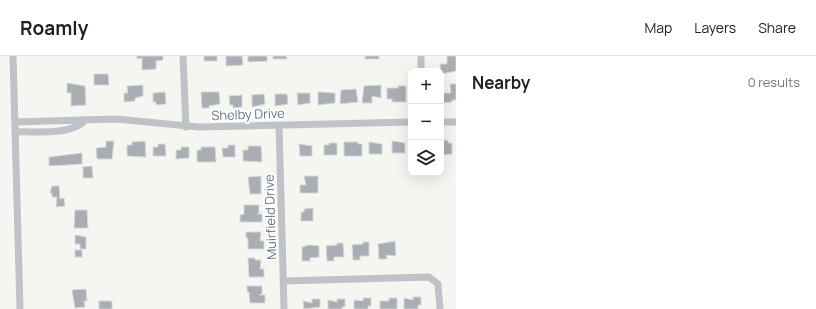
<!DOCTYPE html>
<meta charset="utf-8">
<style>
:root{--surface:#fff;--page:#f6f6f6;--text:#222;--muted:#767676;--line:#e0e0e0}
body{margin:0;font-family:Manrope,sans-serif;background:var(--page);color:var(--text)}
.controls{position:absolute;right:12px;top:12px;display:grid;overflow:hidden;border-radius:8px;box-shadow:0 4px 16px #0002}
.controls button{width:36px;height:36px;display:grid;place-items:center;padding:0;border:0;border-bottom:1px solid var(--line);background:var(--surface);color:var(--text);font:20px sans-serif}
.list{margin:0;padding:0;list-style:none}
h2{display:flex;justify-content:space-between;align-items:center;height:52px;margin:0;padding:0 16px;font-size:17px}
h2 small{font-size:13px;font-weight:400;color:var(--muted)}
.icon{flex:none;width:22px;height:22px;fill:none;stroke:currentColor;stroke-width:2;stroke-linecap:round;stroke-linejoin:round}
.map{position:relative;flex:none;width:456px;height:253px;overflow:hidden}
header{display:flex;align-items:center;gap:24px;box-sizing:border-box;height:56px;padding:0 20px;background:var(--surface);border-bottom:1px solid var(--line)}
header strong{font-size:19px}
nav{display:flex;gap:22px;margin-inline-start:auto;font-size:14px}
main{display:flex}
aside{flex:1;background:var(--surface)}
.map>svg:first-child{display:block}
.building{fill:#a8aeb4;stroke:#d7d7d5}
.lines{fill:none;stroke-linecap:round;stroke-linejoin:round}
.minor{stroke:#bfc2c6;stroke-width:7}
.labels{text-anchor:middle;stroke-width:4;stroke-linejoin:round;paint-order:stroke}
.street-label{font-size:13px;fill:#667482;stroke:#fff}
</style>
<header>
<strong>Roamly</strong>
<nav><a>Map</a><a>Layers</a><a>Share</a></nav>
</header>
<main>
<div class="map">
<svg width="456" height="253" viewBox="0 0 456 253">
<rect width="100%" height="100%" fill="#f5f6f2"/>
<path class="building" d="M137 0H163V4L156 5V13L142 14V2L137 3Z
M204 0H217V5H204Z
M226 0H242L243 9 226 10Z
M248 0H267V5L248 6Z
M273 0H286L287 3H273Z
M365 0H379V3H365Z
M447 0H456V15L441 18 440 8H447Z
M94 18H108L109 29H94Z
M67 27 85 30 86 49 71 50V37H67Z
M450 28H456V44H452V46L442 47 441 37H451Z
M143 29V40L135 42V45L124 46V37H128L127 30Z
M381 29V42L372 40V47H362L364 30Z
M398 30H406V46H392V43H387V32H398Z
M356 33 358 46 340 48 341 34Z
M165 36 166 48 156 49V46H153V37Z
M201 36H219L220 48 209 50V52H202Z
M318 36 335 37V47L318 49Z
M297 37H310V47L298 49Z
M264 38 265 48 252 51V39Z
M275 38H287L288 48 275 50Z
M242 39V51L233 52V49H230L229 40Z
M448 84V87H452V98L441 99V85Z
M106 85H114L112 103H97L96 92 106 91Z
M145 85 146 101 127 100V89H132V86Z
M392 85 405 87V97H392Z
M344 86H358V88H362V100H344Z
M369 86 382 88V98H369Z
M329 87H337V99H324V89H329Z
M158 88H165L166 100H153V91H158Z
M299 88 312 90V100H300Z
M228 89H235V101H223L222 92H228Z
M248 90H261L262 106 243 105V94H248Z
M181 91H189V102L176 103V94H181Z
M201 91H215L216 106H197V94H201Z
M82 97V108L49 110V101Z
M92 110 93 122H83V111Z
M261 120V138H250L248 121Z
M304 120H318V137H300V129H306Z
M52 130H59L60 143 64 142 65 150 56 151 57 141H52V137H50Z
M244 149H259V157L257 158H262V166H240V159L244 158Z
M313 152V165H301V156H304V153Z
M75 154H87L88 172H74Z
M246 176H261L260 185H264V193H248V182H246Z
M75 179 86 181V193H80V188H75Z
M395 185 396 200 386 199 387 203H379L378 188Z
M363 186H369V200H360V204H353L352 189 363 188Z
M337 187H343L344 201H334V205H327L326 190 337 189Z
M309 189 319 190V201L310 202V205H302V191Z
M75 194H82V201H75Z
M248 202H255V204H261L260 213H264V221H249Z
M247 230H262V238L259 239H265V247H250L249 236H247Z
M86 233 87 245H84L85 251 75 252 72 234Z
M413 241H421V249H418V253H404V242L413 244Z
M363 242H371V250H368V253H354V244L363 245Z
M389 242H397V253H380V245H389Z
M312 243H320V251L304 253 303 245 312 247Z
M337 243H345V251H342V253H328V244L337 246Z
M99 245H112V253H99Z"/>
<g class="lines">
<path class="minor" d="M13 0 20 253
M183 0 186 71
M421 0V15
M15 66 116 63 199 71 411 66
M441 66H456
M279 69 284 253
M15 76C36 75 70 80 86 64
M284 225 429 221 438 228 440 253"/>
</g>
<g class="labels">
<g class="street-label">
<text transform="translate(248 58) rotate(-2)" y="5">Shelby Drive</text>
<text transform="translate(270 161) rotate(-92)" y="5">Muirfield Drive</text>
</g>
</g>
</svg>
<div class="controls">
<button>+</button>
<button>−</button>
<button><svg class="icon" aria-label="layers" viewBox="0 0 24 24"><path d="M12 4l9 5-9 5-9-5zM3 14l9 5 9-5"/></svg></button>
</div>
</div>
<aside>
<h2>Nearby<small>0 results</small></h2>
<ul class="list">
</ul>
</aside>
</main>
